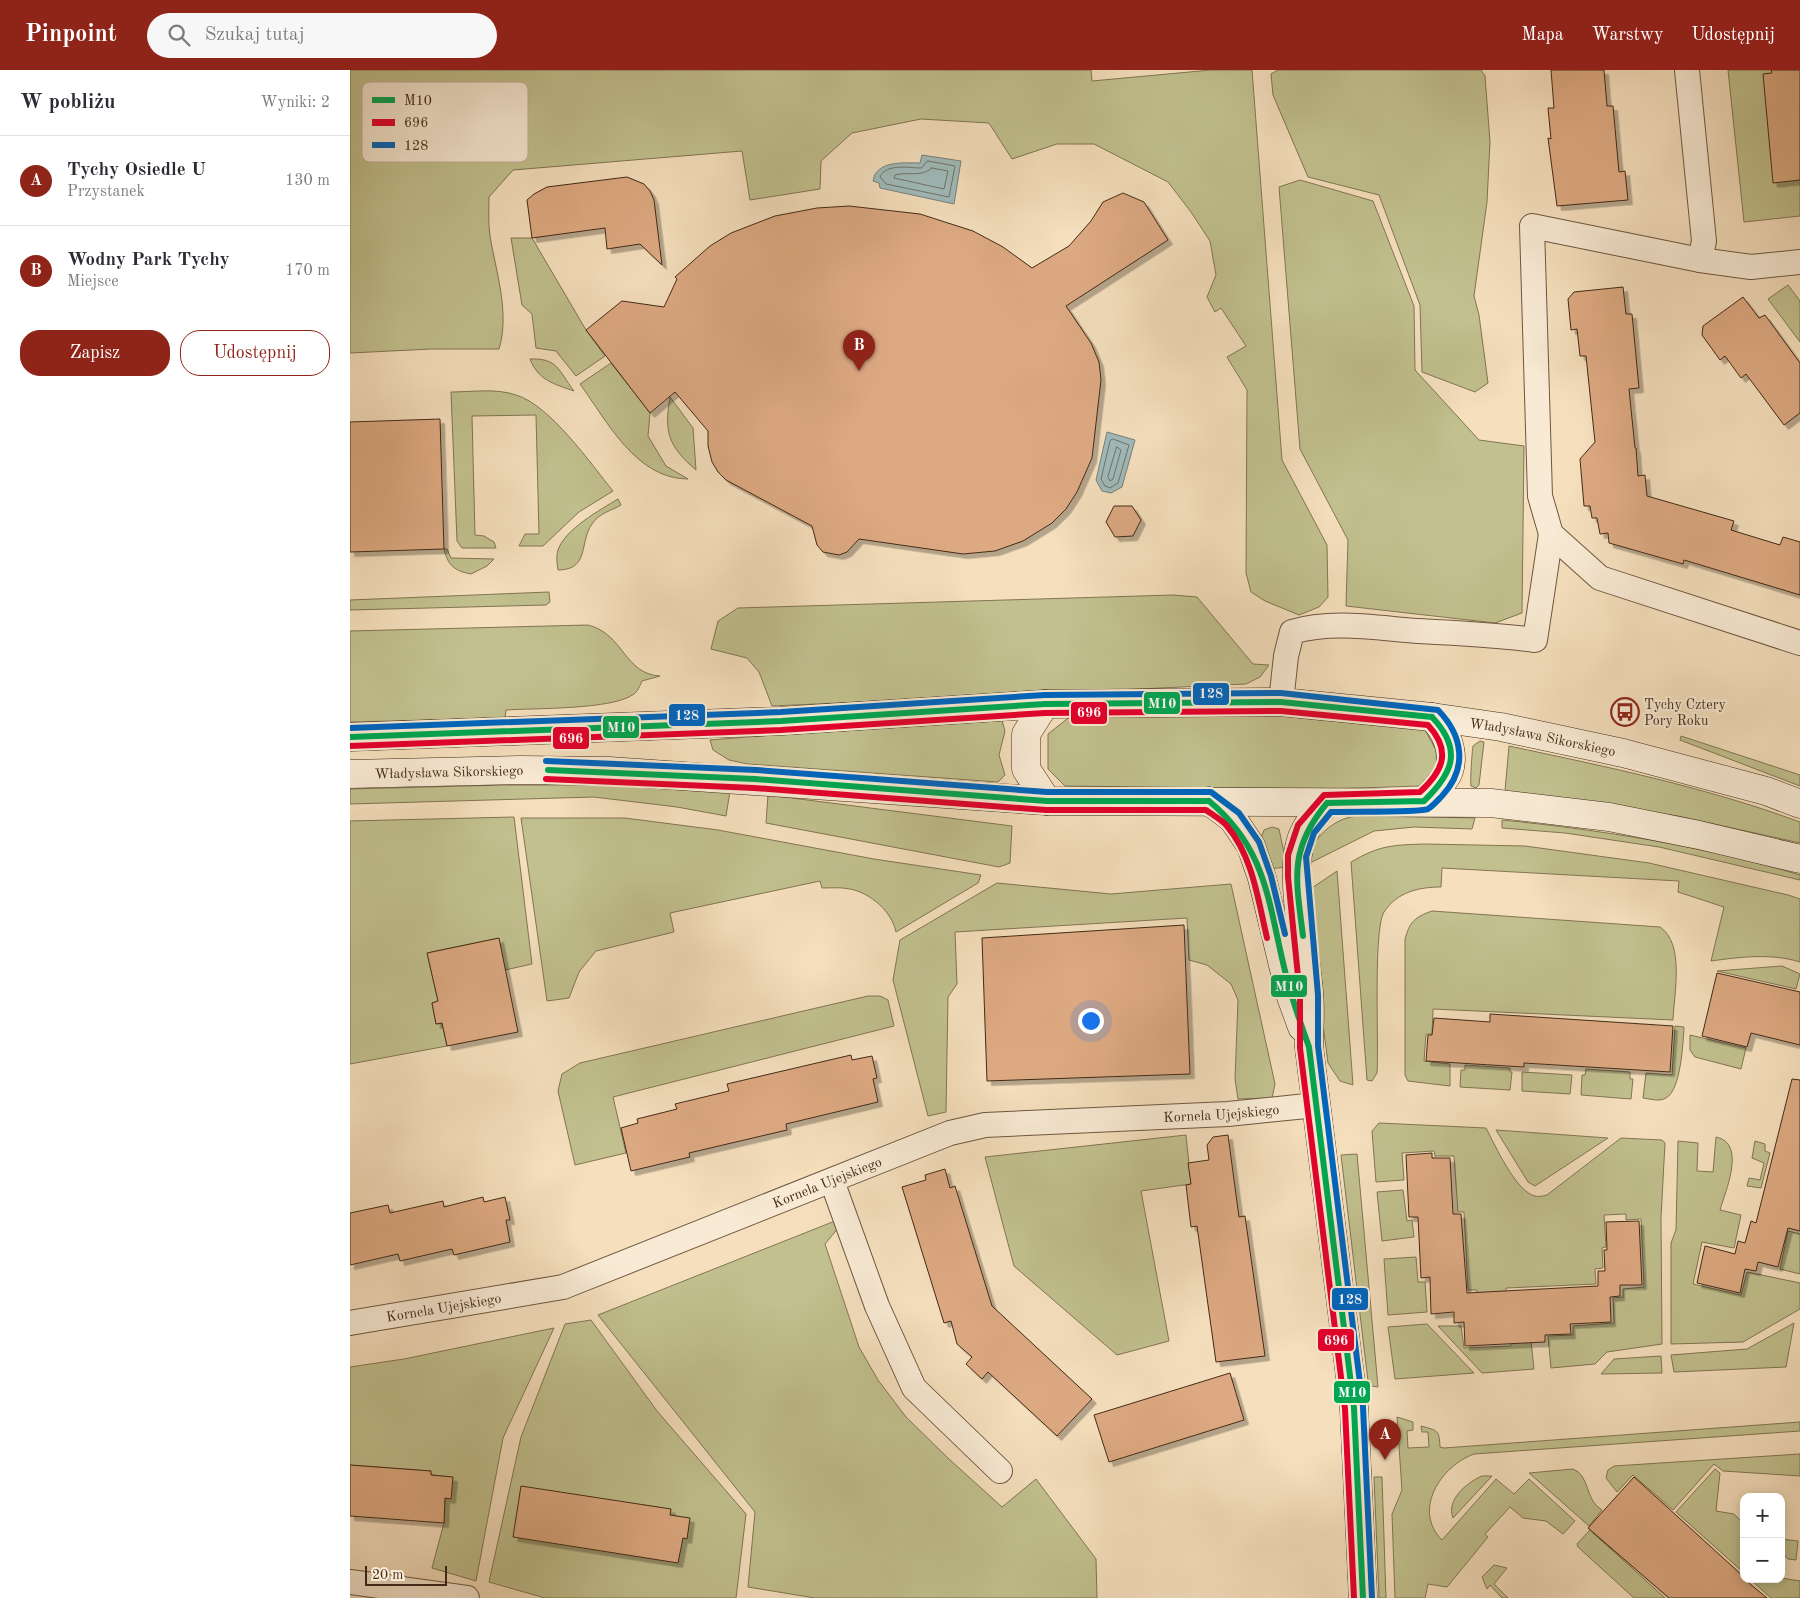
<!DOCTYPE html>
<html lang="pl">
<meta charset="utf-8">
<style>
:root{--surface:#fff;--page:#f7f7f7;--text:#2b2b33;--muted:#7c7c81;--line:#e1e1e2;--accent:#8f2418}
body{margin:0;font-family:"Old Standard TT",serif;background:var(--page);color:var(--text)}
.controls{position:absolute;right:15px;bottom:15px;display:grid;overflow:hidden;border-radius:10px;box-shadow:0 2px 12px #0003}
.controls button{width:45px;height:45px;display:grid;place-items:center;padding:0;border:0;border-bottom:1px solid var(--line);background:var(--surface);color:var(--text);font:25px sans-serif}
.scale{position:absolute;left:15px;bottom:12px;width:82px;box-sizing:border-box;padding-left:5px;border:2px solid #422a16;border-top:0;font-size:14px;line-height:18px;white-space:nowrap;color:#422a16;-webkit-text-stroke:4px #f8ead4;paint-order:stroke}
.you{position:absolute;left:740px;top:950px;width:18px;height:18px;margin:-12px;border:4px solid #fff;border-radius:50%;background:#1a73e8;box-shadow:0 0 0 8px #1a73e833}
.badge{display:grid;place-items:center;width:32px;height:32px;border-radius:50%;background:var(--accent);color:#fff;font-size:16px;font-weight:700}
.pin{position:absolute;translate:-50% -41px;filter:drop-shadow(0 1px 2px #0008)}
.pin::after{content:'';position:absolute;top:26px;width:18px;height:15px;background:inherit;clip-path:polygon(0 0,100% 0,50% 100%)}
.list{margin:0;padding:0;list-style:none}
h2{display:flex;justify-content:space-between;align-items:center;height:65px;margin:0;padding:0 20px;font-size:21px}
h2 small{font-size:16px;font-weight:400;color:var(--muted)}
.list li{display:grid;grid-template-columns:32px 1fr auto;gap:15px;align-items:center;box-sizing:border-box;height:90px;padding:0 20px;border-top:1px solid var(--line)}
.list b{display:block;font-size:19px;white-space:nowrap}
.list p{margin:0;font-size:16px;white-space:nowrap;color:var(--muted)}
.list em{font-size:16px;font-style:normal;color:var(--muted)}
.actions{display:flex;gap:10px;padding:15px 20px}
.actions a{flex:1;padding:11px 0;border:1px solid var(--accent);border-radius:20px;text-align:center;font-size:18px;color:var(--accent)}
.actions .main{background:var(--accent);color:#fff}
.icon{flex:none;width:28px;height:28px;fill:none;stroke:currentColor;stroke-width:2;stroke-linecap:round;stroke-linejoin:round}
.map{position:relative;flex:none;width:1450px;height:1528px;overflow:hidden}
header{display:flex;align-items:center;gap:30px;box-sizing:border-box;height:70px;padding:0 25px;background:var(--accent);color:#fff}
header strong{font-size:24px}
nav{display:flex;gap:28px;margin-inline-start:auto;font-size:18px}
.search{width:350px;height:45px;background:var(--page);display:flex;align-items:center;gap:12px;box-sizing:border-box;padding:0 18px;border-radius:28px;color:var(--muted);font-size:19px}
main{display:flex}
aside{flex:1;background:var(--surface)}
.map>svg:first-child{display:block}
.green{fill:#c1c08e;stroke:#827552}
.water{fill:#9fbaba;stroke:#7a8078}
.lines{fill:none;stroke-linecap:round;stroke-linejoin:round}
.shore{stroke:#707268;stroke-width:1}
.building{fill:#dda982;stroke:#422a16;filter:url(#shadow)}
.street-casing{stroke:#6f5740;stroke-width:26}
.secondary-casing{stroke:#422a16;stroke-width:29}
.street{stroke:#f8ead4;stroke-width:24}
.secondary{stroke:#f8ead4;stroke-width:28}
.bus-1-casing{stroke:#f8ead4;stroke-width:10}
.bus-2-casing{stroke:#f8ead4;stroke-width:10}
.bus-3-casing{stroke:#f8ead4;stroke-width:10}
.bus-1{stroke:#00a651;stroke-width:6}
.bus-2{stroke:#e4002b;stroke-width:6}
.bus-3{stroke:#0065bd;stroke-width:6}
.labels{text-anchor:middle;stroke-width:4.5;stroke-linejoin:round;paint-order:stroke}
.poi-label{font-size:14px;fill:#422a16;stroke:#f8ead4;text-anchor:start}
.street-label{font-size:14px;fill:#422a16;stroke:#f8ead4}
.key{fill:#f8ead4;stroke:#c1b09b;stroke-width:1}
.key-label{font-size:14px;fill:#422a16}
.line-badge{stroke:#f8ead4;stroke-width:2}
.badge-label{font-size:14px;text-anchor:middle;font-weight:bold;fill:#fff}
</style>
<header>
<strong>Pinpoint</strong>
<div class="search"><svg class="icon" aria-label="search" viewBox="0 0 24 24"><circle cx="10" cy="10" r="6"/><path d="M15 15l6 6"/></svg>Szukaj tutaj</div>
<nav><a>Mapa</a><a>Warstwy</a><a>Udostępnij</a></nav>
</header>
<main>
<aside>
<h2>W pobliżu<small>Wyniki: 2</small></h2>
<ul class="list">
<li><span class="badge">A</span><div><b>Tychy Osiedle U</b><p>Przystanek</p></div><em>130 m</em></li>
<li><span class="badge">B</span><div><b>Wodny Park Tychy</b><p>Miejsce</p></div><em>170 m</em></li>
</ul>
<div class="actions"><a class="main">Zapisz</a><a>Udostępnij</a></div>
</aside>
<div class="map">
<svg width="1450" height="1528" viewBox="0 0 1450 1528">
<defs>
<filter id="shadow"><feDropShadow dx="4.5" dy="4.5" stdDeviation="0" flood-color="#0004"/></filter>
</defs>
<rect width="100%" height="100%" fill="#f5dfbd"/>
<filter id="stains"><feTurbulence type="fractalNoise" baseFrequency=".004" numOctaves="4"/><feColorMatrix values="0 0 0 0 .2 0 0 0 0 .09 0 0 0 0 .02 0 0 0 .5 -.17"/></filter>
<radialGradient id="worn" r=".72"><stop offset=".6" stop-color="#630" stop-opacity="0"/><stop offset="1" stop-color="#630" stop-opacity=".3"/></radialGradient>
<path class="green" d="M0 0H741L742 11 861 0H902L932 390 977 475 978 527 969 537 949 545 915 531 901 522 896 503 897 320 877 287 896 276 871 238 865 242 857 227 866 205 860 171 841 142 818 112 744 74H707L662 89 639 53 571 49 502 63 471 91 470 119 400 130 392 81 163 100 139 127C139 140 138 153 140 166 146 202 160 243 149 279H81L0 283Z
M928 0H1131L1135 6 1140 72 1137 132 1124 226 1129 245 1138 313 1125 322 1072 302 1070 235 1029 125 958 107 923 25 921 4Z
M1378 0H1450V146L1394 152Z
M950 110 1023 131 1064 236 1065 300 1129 370 1174 376 1172 543 1145 553 996 536 998 470 950 379 929 117Z
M161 168H182L236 260 255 286 226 306 206 281 186 278 182 244 172 235Z
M1438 215 1450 231V272L1418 229Z
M180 289C208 288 208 300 224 321 204 314 188 310 180 289Z
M261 293 300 343 298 366 316 396 338 409C286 409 257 351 230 314Z
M101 322C122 322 146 318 166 325 200 335 241 394 263 421L229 442 193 476H169L175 464H189L186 345 122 346 125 465 134 466 144 472 146 478H112L107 471Z
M320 327 343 358 346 400C318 376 314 362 320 327Z
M268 429 271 435C261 441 249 443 242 454 229 472 240 500 208 500 207 494 206 486 208 480 215 459 250 440 268 429Z
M94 479H97L101 488 144 489 137 496 121 504C105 501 98 496 94 479Z
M199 522 200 532 196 535 0 540V530Z
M823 525 847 527 903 594 919 595 910 607 896 614 422 636 409 602 397 588 361 579 368 551 388 538Z
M238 555C274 564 274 604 310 606L292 611C290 616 287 622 284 624 263 640 184 638 156 640L155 648 0 652V561Z
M927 644 1075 660 1086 680 1087 701 1070 716 977 719 715 716 698 699V664L722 645Z
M651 647 655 661 649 685 655 705 648 712 398 694 379 690 363 680 360 670Z
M1331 666 1450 705V716L1330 670Z
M1130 671 1134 672 1129 715 1126 718 1121 716C1120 712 1122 682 1123 676Z
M1159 676C1258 697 1355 717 1450 752V773L1328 746 1155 721Z
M156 715H245L380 721 376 746 327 737 244 727 0 734V719Z
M418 725 662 756 660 793 649 797 416 753Z
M1033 746 1125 748 1122 759 1064 757 1024 761 958 794C958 773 980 751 1001 747 1011 745 1023 746 1033 746Z
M164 747 182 894 155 900 149 871 145 869 81 882 78 887 88 931 82 933 86 954 92 953 97 976 0 994V751Z
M171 748H275L368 760 524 789 631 805 628 813 546 862C542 842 521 823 500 819 491 817 481 818 472 818L470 811 320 843 324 862 246 881 229 902 219 928 197 931Z
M1152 750C1252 760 1353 776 1450 805V810L1309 777 1215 763 1152 758Z
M922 757 929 759 937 797 918 799 910 770 914 760Z
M1076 774 1175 776 1299 793 1438 825 1450 829V892C1421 883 1391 887 1361 891L1374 837 1328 822 1329 811 1092 798 1091 817C1069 817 1047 822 1034 842 1023 860 1029 974 1027 1003L1022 1011 1017 1010 1001 792C1030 775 1043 775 1076 774Z
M987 801 1003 1015 990 1011 978 993 956 822Z
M647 813 761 824 881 814 925 1014 922 1028 888 1029 885 1009 888 930 881 914 857 895 839 890 837 848 605 862 607 914 598 927 596 1042 578 1046 543 910 550 870Z
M1082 841 1310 857C1335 874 1324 923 1323 950L1083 939 1082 964H1076L1074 991 1100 994V1016L1058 1011 1055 1005V870C1059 852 1065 847 1082 841Z
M1432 896 1450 904 1446 919 1367 901Z
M518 926H530L538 930 544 956 263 1027 276 1083 225 1095 208 1021 212 1004 230 993Z
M1325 956 1334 957C1333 973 1331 1020 1316 1028 1309 1032 1301 1029 1293 1028L1296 1003 1322 1005Z
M1340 965 1396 978 1391 999 1345 987 1340 980Z
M1115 995 1160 998V1002H1162L1160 1020 1110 1017 1111 1000H1115Z
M1236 999 1280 1002V1009H1283L1281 1029 1231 1025 1232 1005H1235Z
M1172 1002 1222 1005 1220 1024 1172 1021Z
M1029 1053 1136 1058C1145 1075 1166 1122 1185 1126 1188 1127 1193 1126 1197 1125L1271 1068 1312 1070 1315 1073 1311 1147 1312 1274 1257 1282 1245 1294 1201 1298 1198 1266 1223 1265V1256L1264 1253 1263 1228 1273 1227V1219L1294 1217 1291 1149 1276 1150V1144L1254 1145 1256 1177 1252 1178 1253 1198 1245 1199 1246 1214 1156 1218V1231L1128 1233 1127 1220H1118L1114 1142H1108L1104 1086H1085L1084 1081 1052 1083 1054 1110 1026 1112 1022 1061Z
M1146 1060 1258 1068 1185 1116 1178 1112Z
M836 1065 841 1114 791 1121 819 1271 767 1285 664 1196 635 1087Z
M1366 1067C1397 1073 1375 1122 1370 1140L1391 1145 1384 1178 1352 1172 1343 1214 1391 1225 1397 1202 1450 1213V1239L1393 1272 1321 1274V1173L1326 1160 1328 1071 1348 1073 1347 1101 1363 1102Z
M1405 1071 1415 1074V1081L1420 1083 1411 1118 1397 1116 1399 1108 1410 1110 1414 1093 1402 1088Z
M1007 1084 1028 1317 1022 1316 1018 1311 991 1085Z
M1053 1120 1057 1151 1062 1150 1064 1167 1032 1171 1027 1122Z
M485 1151 489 1157 475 1174 509 1277 528 1310 556 1347 599 1389 652 1437 686 1409 746 1489 747 1528H465L398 1517 405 1442 248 1245Z
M1438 1161 1450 1164V1204L1430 1199Z
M1066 1187 1068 1212H1075L1077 1242 1038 1245 1034 1189Z
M241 1250 307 1341 396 1444 386 1528H195L139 1512 171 1367 215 1254Z
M1444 1253 1436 1297 1324 1302 1321 1285 1397 1279Z
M1077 1254 1124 1303 1045 1309 1038 1257Z
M1088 1256H1111L1114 1278 1161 1276V1271H1181L1184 1299 1132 1303Z
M204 1258 153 1368 126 1511 82 1498 94 1453 95 1428H101L102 1407 81 1405V1401L0 1395V1297L54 1289Z
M1311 1286 1312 1303 1251 1304 1264 1289Z
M1047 1347 1063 1352V1360L1057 1361 1058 1378 1079 1377 1078 1362H1072L1071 1356C1088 1361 1089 1359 1090 1377L1094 1378 1450 1352V1361L1124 1384C1091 1396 1062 1440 1092 1470L1146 1409 1164 1424 1179 1409 1225 1451 1213 1464 1196 1451 1173 1448 1160 1437 1135 1464 1138 1467 1097 1517 1078 1514 1075 1528H1045L1042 1444 1052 1420Z
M1450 1384V1406L1373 1401 1364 1394 1323 1440 1283 1405 1267 1422 1256 1408 1258 1400 1264 1396Z
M1223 1399C1240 1405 1235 1431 1252 1440L1239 1456 1179 1403Z
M1365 1399 1370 1403 1366 1441 1384 1444 1394 1454V1503L1326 1442Z
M1132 1406H1142L1103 1448C1096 1430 1116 1413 1132 1406Z
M1024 1407H1032L1036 1528H1029Z
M1240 1460 1315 1528H1284L1228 1477 1227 1474Z
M1431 1469 1448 1471 1446 1490 1438 1489 1431 1482Z
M1144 1495 1157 1498 1144 1514 1158 1528H1152L1140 1515 1137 1519 1132 1507Z
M1431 1508 1450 1511V1528H1421L1400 1509Z"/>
<path class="water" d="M572 85 611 91 604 134 530 118 529 113 523 111C526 90 555 93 570 93Z
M757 362 785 370 772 417 761 423 752 421 746 410Z"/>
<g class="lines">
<path class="shore" d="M578 91 605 96 599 127 536 114 530 107C536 93 559 98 571 98Z
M582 98 598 101 594 119 544 108 545 105C559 101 570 108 582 98Z
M763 369 779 375 768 413 760 418 755 416 751 409 760 371Z
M767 377 771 380 763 409 760 411 758 407Z"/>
</g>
<path class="building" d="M1201 0H1254L1257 36H1263L1269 102 1275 101 1278 130 1207 136 1198 68 1201 69 1198 38H1204Z
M1421 0H1450V110L1423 113 1413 4 1422 3Z
M277 107 294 114 300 121 304 130 312 195 290 174 257 179 255 158 182 168 177 130 184 124 197 117Z
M773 123 794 132 818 170 716 236 741 273 749 292 751 310 742 388 727 422 716 439 702 453 673 471 645 481 613 484 509 469 497 482 489 485 473 482 467 475 462 456 376 410 368 402 362 392 358 376V361L325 322 300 343 236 260 272 231 314 237 327 209 325 207 360 176 381 163 425 146 467 138 499 136 570 144 623 161 653 177 682 198 719 176 741 151 753 132Z
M1273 217 1276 244H1282L1289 318 1279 319 1285 378H1286L1288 406 1295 405 1297 426 1384 451 1381 460 1430 475 1433 467 1450 472V525L1334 490 1333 494 1259 473 1258 463 1250 464 1247 448H1242L1240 436H1234L1230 389 1245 372 1236 286H1230L1227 259 1221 260 1218 229 1224 222Z
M1393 227 1409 248 1415 245 1450 293V343L1434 355 1396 304 1391 308 1375 286 1370 290 1352 265 1353 256Z
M90 349 94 479 0 482V352Z
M764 436H782L791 450 783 466 765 467 756 452Z
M834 855 840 1004 637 1011 632 868Z
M149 868 168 962 97 976 92 953 86 954 82 933 88 931 77 883Z
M1367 903 1450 922V975L1401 963 1397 977 1352 966Z
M1140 944 1323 956 1320 1002 1174 993V997L1076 991 1078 965H1082L1084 948 1140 952Z
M501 985 502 990 522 986 527 1008 523 1009 528 1032 436 1054 437 1060 339 1083 340 1087 281 1101 271 1058 288 1053 287 1049 327 1039 325 1034 379 1021 377 1014Z
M1442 1009 1450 1010V1161L1438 1158 1428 1197 1408 1192 1406 1201 1395 1199 1390 1223 1347 1213 1355 1176 1385 1184 1388 1171 1395 1173 1401 1151 1406 1153Z
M878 1065 889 1147 895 1146 915 1286 866 1292 847 1156 841 1157 836 1115 841 1114 838 1093 859 1090 857 1075 863 1067Z
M1082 1083V1088H1100L1103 1144H1111L1117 1223 1248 1216V1201H1255L1254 1180H1257L1256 1152 1289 1151 1292 1215H1270V1226L1260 1227 1261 1252 1220 1254 1221 1264 1195 1265V1272L1115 1276 1114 1252 1104 1253V1242L1081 1244 1080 1207 1071 1208 1068 1147H1059L1056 1085Z
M595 1099 600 1118 605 1116 642 1236 742 1329 707 1366 638 1302 632 1309 616 1294 622 1287 607 1274 601 1251 594 1253 552 1117 576 1110 575 1105Z
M133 1127 134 1132 155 1127 160 1150H156L160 1172 104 1185 102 1179 50 1191 48 1184 0 1195V1143L38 1135 40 1143 93 1131 94 1137Z
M880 1303 894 1350 759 1392 744 1345Z
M0 1395 81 1401V1405L103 1407 101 1429 95 1428 94 1453 0 1446Z
M1284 1407 1394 1507V1509L1417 1528H1319L1238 1458Z
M171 1416 321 1439 320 1445 340 1448 337 1469 333 1468 328 1493 163 1467Z"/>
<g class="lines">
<defs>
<g id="street">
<path d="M1337 0 1354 171 1350 190"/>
<path d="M1450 192 1401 197 1350 190 1182 156 1190 426 1201 464 1250 508 1450 573"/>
<path d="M931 632 936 586 942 562C982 550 1026 558 1067 561 1106 563 1146 565 1185 570L1201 464"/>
<path d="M482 1111 527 1236 564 1318 650 1401"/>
<path id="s1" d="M0 1253 213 1217 600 1063 635 1055 878 1044 966 1035"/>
<path d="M0 1512 117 1528"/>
</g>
<g id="secondary">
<path d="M695 634 676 664V699L697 731"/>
<path id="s2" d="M0 667 431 651 695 634 931 632 1082 647 1151 657 1273 683 1416 721 1450 734"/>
<path id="s3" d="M0 704 170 700 259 701 697 731 1141 733 1259 747 1349 765 1450 789"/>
<path d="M859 731 883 749 901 776 912 808 940 924 952 957"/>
<path d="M1074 731C1082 723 1094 713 1099 701 1105 682 1096 660 1082 647"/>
<path d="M977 733C966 744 956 755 951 770 939 806 956 883 959 923 961 941 959 959 959 977L1004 1338 1013 1528"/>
</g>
</defs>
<use href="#street" class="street-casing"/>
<use href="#secondary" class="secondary-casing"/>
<use href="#street" class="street"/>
<use href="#secondary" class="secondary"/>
<defs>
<path id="bus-1" d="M0 667 431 651 695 634 931 632 1082 647
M198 700 405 709 697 731H859
M859 731C917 779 918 832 935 901 941 927 950 952 959 977L1004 1338 1013 1528
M1074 731C1103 703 1113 680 1082 647
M977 733 1074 731
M953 866C946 809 938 780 977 733"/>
<path id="bus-2" d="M0 676 431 660 695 643 931 641 1078 655C1102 681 1093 701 1070 722L974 725 948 755 938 785V807L950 926V978L995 1339 1004 1528
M196 709 404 718 696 740H856C863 745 872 750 877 756 903 787 908 830 917 868"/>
<path id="bus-3" d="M0 658 431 642 695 625 931 623 1088 640C1113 666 1118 698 1092 726 1088 730 1083 736 1078 739 1069 743 997 741 981 742L964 763 956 787 968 925V976L1013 1337 1022 1528
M196 691 406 700 697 722H861L889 743 909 772 921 806 935 864"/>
</defs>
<use href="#bus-1" class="bus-1-casing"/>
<use href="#bus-2" class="bus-2-casing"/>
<use href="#bus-3" class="bus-3-casing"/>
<use href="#bus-1" class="bus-1"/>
<use href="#bus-2" class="bus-2"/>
<use href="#bus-3" class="bus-3"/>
</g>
<defs>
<symbol id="bus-ring" viewBox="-11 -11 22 22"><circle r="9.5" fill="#f8ead4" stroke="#8f2418" stroke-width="1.5"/><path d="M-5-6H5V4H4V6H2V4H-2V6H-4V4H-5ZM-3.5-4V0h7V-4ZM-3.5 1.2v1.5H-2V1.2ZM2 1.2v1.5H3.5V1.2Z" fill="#8f2418"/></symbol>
</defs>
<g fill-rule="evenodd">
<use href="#bus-ring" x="1259" y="626" width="32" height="32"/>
</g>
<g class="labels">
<g class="poi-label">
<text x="1294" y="639">Tychy Cztery<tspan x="1294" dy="16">Pory Roku</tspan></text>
</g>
<g class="street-label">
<text dy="5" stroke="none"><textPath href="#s2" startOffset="1196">Władysława Sikorskiego</textPath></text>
<text dy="5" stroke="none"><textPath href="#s3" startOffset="99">Władysława Sikorskiego</textPath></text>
<text dy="5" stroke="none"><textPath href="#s1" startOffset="905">Kornela Ujejskiego</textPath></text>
<text dy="5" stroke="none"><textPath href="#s1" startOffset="500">Kornela Ujejskiego</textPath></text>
<text dy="5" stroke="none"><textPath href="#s1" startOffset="95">Kornela Ujejskiego</textPath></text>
</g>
</g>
<rect x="12" y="12" width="166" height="80" rx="8" class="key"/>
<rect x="22" y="27" width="23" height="6" fill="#00a651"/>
<rect x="22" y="49" width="23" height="7" fill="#e4002b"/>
<rect x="22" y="72" width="23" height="6" fill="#0065bd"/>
<g class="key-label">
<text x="54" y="35">M10</text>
<text x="54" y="57">696</text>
<text x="54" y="80">128</text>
</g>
<g class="line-badge">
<rect x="842" y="612" width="38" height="24" rx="5" fill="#0065bd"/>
<rect x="793" y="621" width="38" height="24" rx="5" fill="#00a651"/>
<rect x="720" y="631" width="38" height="24" rx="5" fill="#e4002b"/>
<rect x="318" y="633" width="38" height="24" rx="5" fill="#0065bd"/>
<rect x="252" y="645" width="38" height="24" rx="5" fill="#00a651"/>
<rect x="202" y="656" width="38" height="24" rx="5" fill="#e4002b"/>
<rect x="920" y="904" width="38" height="24" rx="5" fill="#00a651"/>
<rect x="981" y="1217" width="38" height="24" rx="5" fill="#0065bd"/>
<rect x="967" y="1258" width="38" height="24" rx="5" fill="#e4002b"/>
<rect x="983" y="1310" width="38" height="24" rx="5" fill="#00a651"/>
</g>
<g class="badge-label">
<text x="861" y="628">128</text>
<text x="812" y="638">M10</text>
<text x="739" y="647">696</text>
<text x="337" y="650">128</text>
<text x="271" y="662">M10</text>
<text x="221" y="673">696</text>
<text x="939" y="921">M10</text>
<text x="1000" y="1234">128</text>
<text x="986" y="1275">696</text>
<text x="1002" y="1327">M10</text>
</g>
<rect width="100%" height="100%" filter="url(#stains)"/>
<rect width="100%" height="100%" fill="url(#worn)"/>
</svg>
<div class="controls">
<button>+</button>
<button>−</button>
</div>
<div class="scale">20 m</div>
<div class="you"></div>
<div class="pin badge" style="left:1035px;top:1390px">A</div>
<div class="pin badge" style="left:509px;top:301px">B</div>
</div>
</main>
